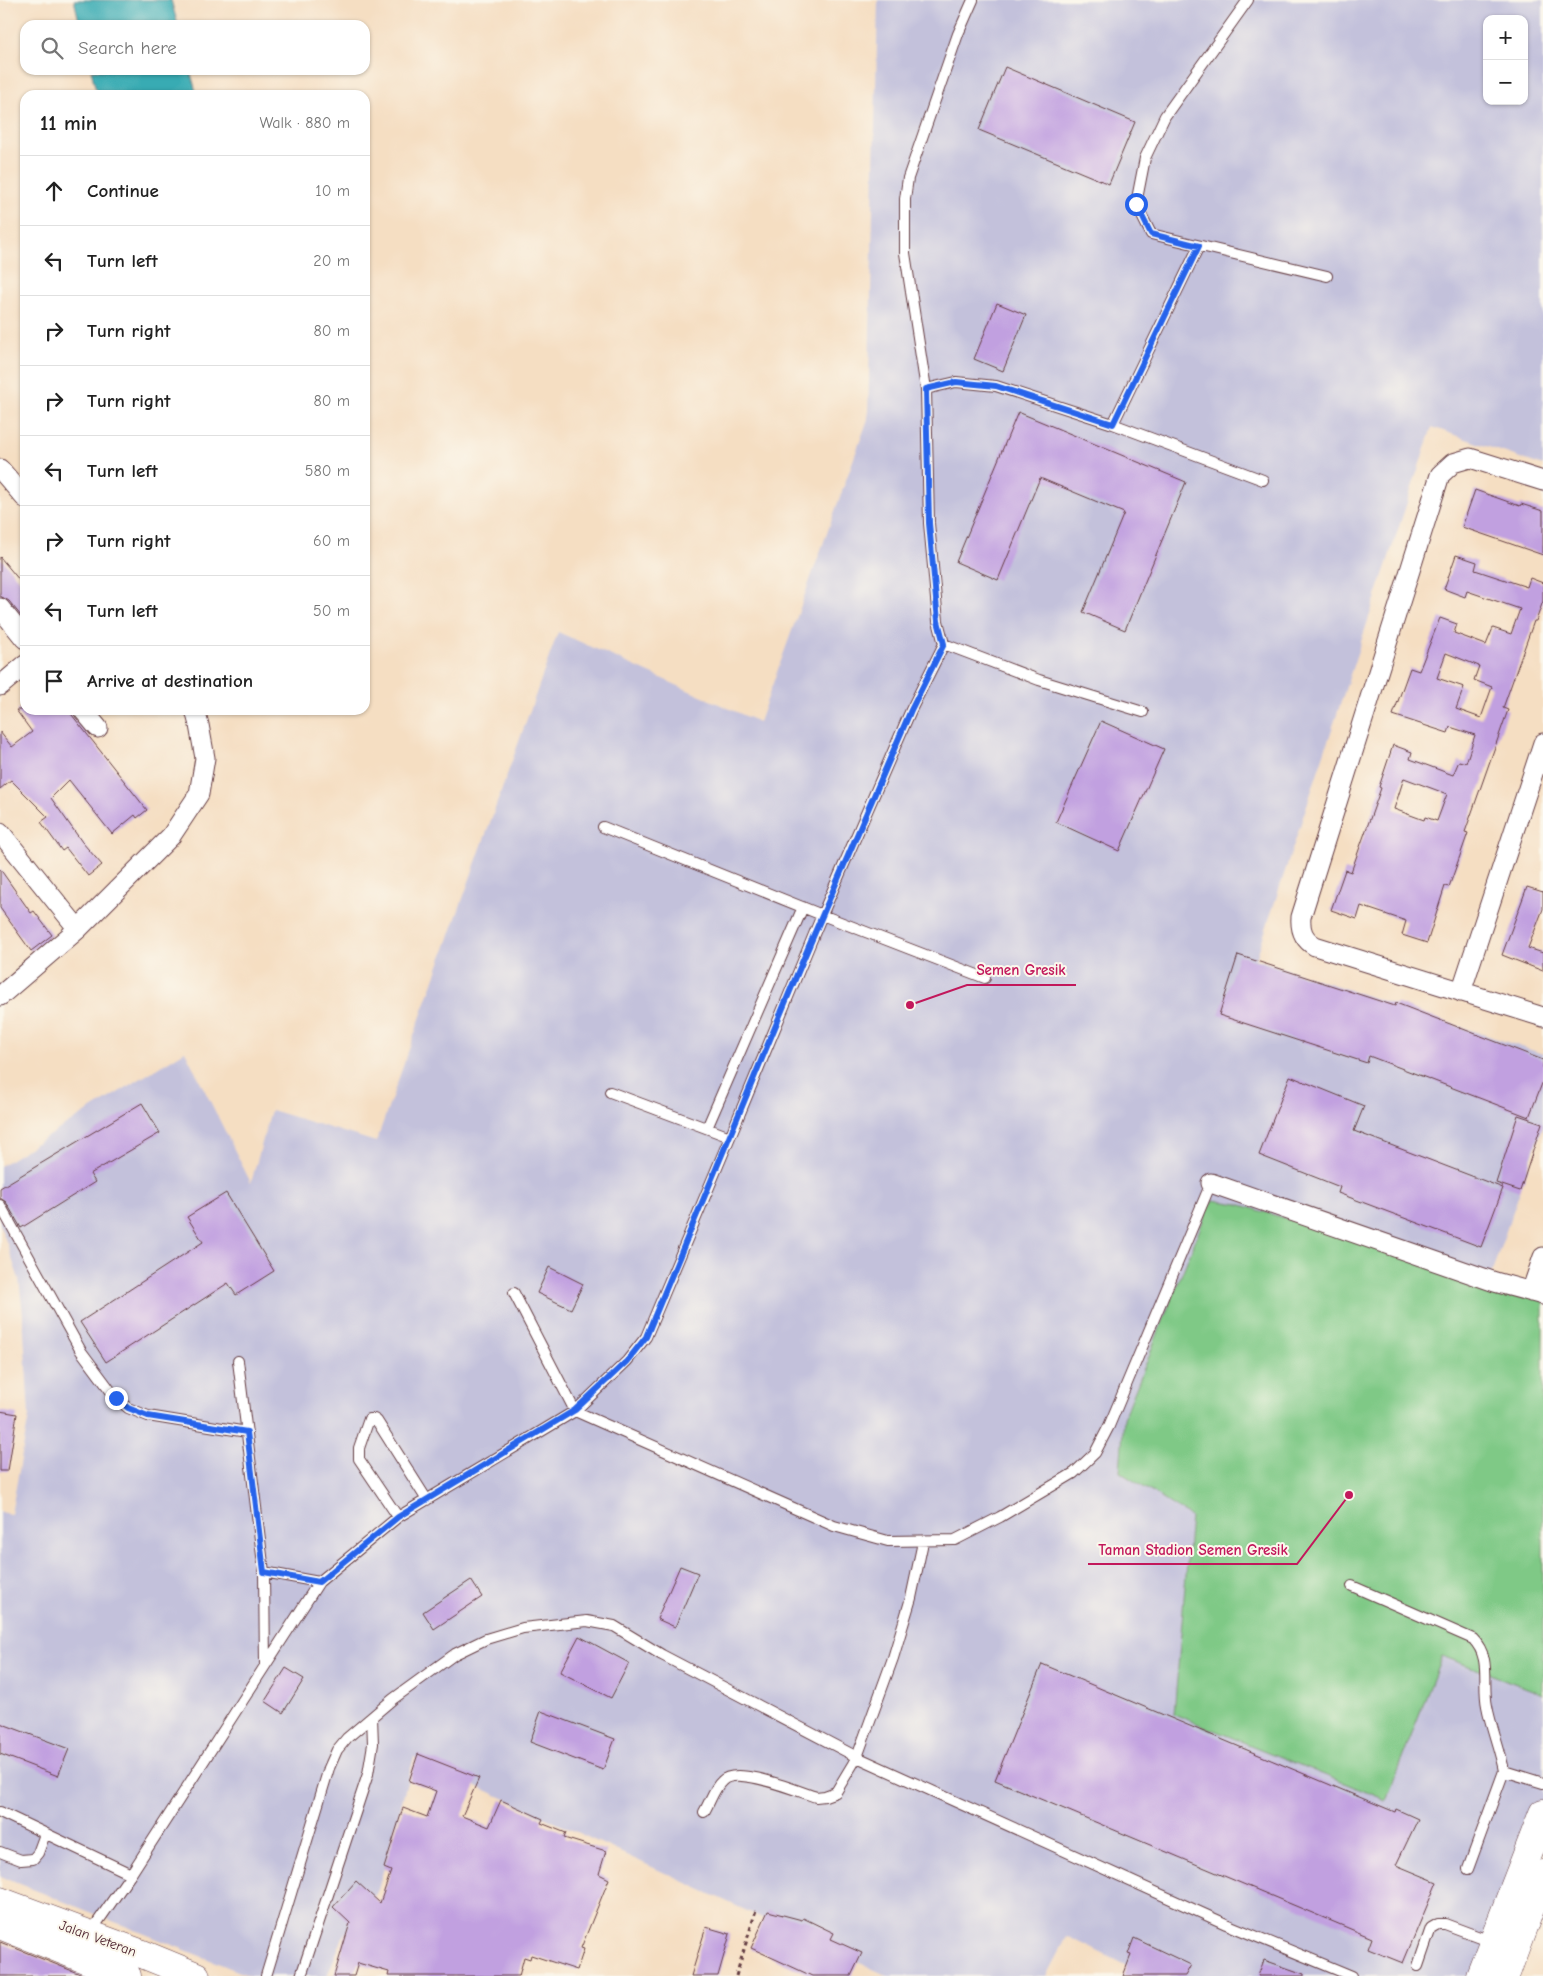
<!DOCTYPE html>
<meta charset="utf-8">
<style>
:root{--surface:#fff;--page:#f6f6f6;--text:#222;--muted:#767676;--line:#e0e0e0}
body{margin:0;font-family:"Comic Neue",sans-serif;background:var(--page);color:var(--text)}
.controls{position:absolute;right:15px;top:15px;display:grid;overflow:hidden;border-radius:10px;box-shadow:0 1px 4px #0004}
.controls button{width:45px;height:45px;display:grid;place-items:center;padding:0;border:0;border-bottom:1px solid var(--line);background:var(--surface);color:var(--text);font:25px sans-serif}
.stop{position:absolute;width:15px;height:15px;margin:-11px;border:4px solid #2563eb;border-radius:50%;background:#fff}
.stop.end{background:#2563eb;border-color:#fff;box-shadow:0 1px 5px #0008}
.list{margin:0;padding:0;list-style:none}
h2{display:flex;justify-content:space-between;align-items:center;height:65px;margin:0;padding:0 20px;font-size:21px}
h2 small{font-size:16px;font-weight:400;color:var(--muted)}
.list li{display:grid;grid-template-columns:32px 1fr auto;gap:15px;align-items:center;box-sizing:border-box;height:70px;padding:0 20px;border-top:1px solid var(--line)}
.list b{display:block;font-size:19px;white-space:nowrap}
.list em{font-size:16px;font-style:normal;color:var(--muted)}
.icon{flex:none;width:28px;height:28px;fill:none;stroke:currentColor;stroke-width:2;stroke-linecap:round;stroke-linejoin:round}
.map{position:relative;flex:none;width:1543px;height:1976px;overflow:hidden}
.search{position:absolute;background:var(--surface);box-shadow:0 1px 4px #0004;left:20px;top:20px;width:350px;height:55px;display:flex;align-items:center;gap:12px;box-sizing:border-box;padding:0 18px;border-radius:15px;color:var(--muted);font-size:19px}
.panel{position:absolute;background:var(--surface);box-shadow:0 1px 4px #0004;left:20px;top:90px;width:350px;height:625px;border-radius:15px}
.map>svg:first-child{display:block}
.industrial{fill:#c3c1db;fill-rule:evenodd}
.green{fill:#7fc986;stroke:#647458}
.water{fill:#39abb3;stroke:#42656f}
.building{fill:#c1a0e0;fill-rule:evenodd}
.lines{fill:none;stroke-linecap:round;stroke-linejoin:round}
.lane-casing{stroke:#643c42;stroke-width:12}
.street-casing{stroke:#643c42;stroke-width:21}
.highway-casing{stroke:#643c42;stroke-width:29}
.path{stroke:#643c42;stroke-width:3;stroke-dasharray:4 4;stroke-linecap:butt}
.lane{stroke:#fff;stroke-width:10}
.street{stroke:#fff;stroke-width:19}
.highway{stroke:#fff;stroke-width:28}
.route{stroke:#2563eb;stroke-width:6}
.labels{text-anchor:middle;stroke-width:4;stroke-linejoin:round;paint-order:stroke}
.street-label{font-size:14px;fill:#4a1f2b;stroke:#fbf7ec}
.leader{fill:none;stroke:#c2185b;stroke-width:2}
.callout-dot{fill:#c2185b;stroke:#fbf7ec;stroke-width:2}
.callout-label{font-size:15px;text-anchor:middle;font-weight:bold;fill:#c2185b;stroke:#fbf7ec;stroke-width:4;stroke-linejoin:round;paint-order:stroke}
</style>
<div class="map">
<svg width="1543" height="1976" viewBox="0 0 1543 1976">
<rect width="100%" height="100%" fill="#fbf7ec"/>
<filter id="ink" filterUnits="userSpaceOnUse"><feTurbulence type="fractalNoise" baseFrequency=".02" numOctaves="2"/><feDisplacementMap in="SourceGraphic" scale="10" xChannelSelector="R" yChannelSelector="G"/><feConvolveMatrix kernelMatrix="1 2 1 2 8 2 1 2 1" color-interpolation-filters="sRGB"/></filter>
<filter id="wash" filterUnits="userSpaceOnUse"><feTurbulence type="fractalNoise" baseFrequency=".0096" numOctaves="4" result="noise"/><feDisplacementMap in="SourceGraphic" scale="20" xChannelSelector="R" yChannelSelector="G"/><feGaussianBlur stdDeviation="1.12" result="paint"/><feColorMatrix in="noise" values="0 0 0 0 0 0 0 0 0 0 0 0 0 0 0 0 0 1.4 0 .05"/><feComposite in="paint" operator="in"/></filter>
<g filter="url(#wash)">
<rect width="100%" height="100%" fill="#f5dec2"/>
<path class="industrial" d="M878 0H1543V466L1432 427 1256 959 1543 1054V1125L1489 1280 1543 1297V1799L1475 1976H1147L1067 1936 1046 1976H888L414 1757 378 1890 343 1937 327 1976H250L0 1876V1512L11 1514 29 1416 23 1314 19 1279 0 1224V1166L185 1051 251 1183 271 1110 376 1142 558 632 759 722 868 419ZM1487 19H1524V101H1487Z"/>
<path class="green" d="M1213 1200 1238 1204 1543 1297V1694L1442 1656 1386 1800 1174 1714 1191 1517 1120 1472 1124 1418 1203 1221Z"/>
<path class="water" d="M74 0H171L178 25H80Z
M91 70H190L197 95H97Z"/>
<g id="blocks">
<path class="building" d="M1005 67 1135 122 1109 184 979 130Z
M997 303 1026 315 1003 371 974 359Z
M1018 412 1186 482 1125 630 1083 612 1124 513 1040 478 998 580 956 562Z
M1475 490 1520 506 1521 504 1543 511V555L1462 527Z
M1456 555 1477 562 1475 570 1527 587 1530 578 1543 583V601L1536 621H1534L1503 708 1508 710 1465 832 1468 833 1449 887 1445 886 1427 943 1402 935 1406 921 1361 906 1357 919 1331 910 1345 870 1351 872 1381 788 1379 787 1393 745 1412 752 1410 759 1453 775 1459 761 1466 763 1475 735 1450 727 1448 733 1393 715 1410 668 1419 671 1440 618 1457 624 1454 633 1486 645 1493 628 1511 634 1520 609 1467 591 1465 597 1444 589ZM1446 653 1479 666 1474 680 1492 687 1481 718 1456 709 1464 687 1437 678ZM1404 778 1447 794 1437 821 1425 817 1424 820 1394 809Z
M0 557 25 587V621L9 601 0 596Z
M16 710H68L147 810 137 818 135 815 112 834 69 780 51 798 82 842 102 865 88 876 66 848 62 851 41 822 48 817 11 780 0 789V732L12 747 32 732Z
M1101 721 1164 749 1119 851 1056 822Z
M0 869 31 913 34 911 52 935 31 951 0 908Z
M1527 887 1543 892V909L1528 948 1543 953V971L1502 955Z
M1238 955 1395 1006 1396 1003 1543 1060V1081L1529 1117 1369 1056 1367 1063 1219 1015Z
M1290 1076 1364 1106 1354 1131 1503 1188 1481 1247 1338 1193 1340 1187 1259 1155Z
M142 1103 160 1133 90 1174 95 1182 21 1228 6 1202 0 1198V1188Z
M1518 1115 1542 1123 1520 1191 1496 1183Z
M226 1193 274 1271 236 1295 228 1283 106 1362 80 1322 203 1242 187 1217Z
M549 1267 583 1284 571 1309 537 1293Z
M0 1411 17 1414 8 1471H0Z
M680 1566 698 1573 675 1627 657 1619Z
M471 1580 482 1597 434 1629 423 1612Z
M579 1636 629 1663 611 1698 560 1672Z
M1042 1664 1395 1812 1396 1809 1418 1819 1396 1865 1437 1882 1403 1963 1368 1949 1372 1938 995 1780Z
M286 1668 304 1679 283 1713 265 1701Z
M541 1711 615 1739 603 1770 530 1742Z
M0 1723 69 1749 58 1776 0 1754Z
M418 1754 479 1778 462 1816 489 1827 501 1800 543 1819 541 1823 566 1833 564 1838 606 1851 599 1874 609 1879 581 1948 584 1949 577 1970 531 1955 530 1959 524 1957 519 1976H388L389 1972 358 1963 354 1976H334L350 1923 333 1907 356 1881 380 1903 391 1871 384 1868 403 1808 427 1817 436 1791 409 1781Z
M768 1911 802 1920 803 1918 834 1933 831 1939 862 1953 851 1976H812L751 1948Z
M706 1927 730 1934 718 1976H691Z
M1134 1938 1191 1965 1185 1976H1123L1131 1955 1128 1954Z
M0 1942 85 1976H0Z
M1264 1960 1304 1974V1976H1258Z"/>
</g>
</g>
<g filter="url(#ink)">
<use href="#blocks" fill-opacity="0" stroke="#643c42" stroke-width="1"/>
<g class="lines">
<defs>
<path id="lane" d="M1248 0 1165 116 1145 158 1136 204 1151 234 1327 276
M926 389 956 382 996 386 1113 424 1199 246
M1113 424 1263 480
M944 644 938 621 929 523 926 389 905 253V199L908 178 958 34 973 0
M603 827 822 915 911 710 944 644 1039 680 1143 712
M707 1128 803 907
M730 1137 822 915 985 978
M0 1205 81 1351 116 1398 128 1408 148 1416 247 1432
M514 1293 575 1411 627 1361 646 1337 730 1137 610 1092
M238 1361 264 1572 265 1666
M398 1517 359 1459V1448L369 1419H374L377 1421 427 1500
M264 1572 319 1582
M1352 1586 1473 1639C1492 1658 1482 1683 1487 1706 1491 1728 1500 1749 1504 1771
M0 1812 131 1874
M704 1812C710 1802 714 1788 722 1781 736 1765 797 1791 816 1797L825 1796 836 1792 857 1757 893 1658 911 1598 923 1542
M0 1852 21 1860 33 1859 38 1853 45 1834
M1468 1869 1504 1771 1543 1783
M90 1933 131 1874 319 1582 398 1517 575 1411 834 1526 888 1541 955 1540 1000 1517 1074 1473 1095 1453 1109 1426 1211 1183
M1418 1966 1431 1928 1438 1924H1445L1493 1942
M266 1976 329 1768 337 1750 347 1738 393 1699 455 1654 486 1639 523 1628 587 1621 614 1626 662 1655 857 1757 1226 1924 1352 1976
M301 1976 368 1774 373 1744 372 1717"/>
<path id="street" d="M0 469 25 498
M1543 481 1470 458 1453 463 1440 475 1301 917C1300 930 1303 939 1315 946L1543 1017
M0 608 25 639
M0 686 25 665
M83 710 98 728
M0 832 78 929 0 996
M78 929 171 836 199 794 205 758 199 725 195 710
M1461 992 1543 743
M1211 1183 1495 1282 1543 1295
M1531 1292 1543 1257"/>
<path id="highway" d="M0 1901 140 1953 196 1976
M0 1925 127 1976
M1480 1976 1543 1813
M1505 1976 1543 1874"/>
</defs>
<use href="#lane" class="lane-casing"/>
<use href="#street" class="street-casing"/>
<use href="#highway" class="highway-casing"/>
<path class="path" d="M736 1976 756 1910"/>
<use href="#lane" class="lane"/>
<use href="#street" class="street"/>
<use href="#highway" class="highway"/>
</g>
</g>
<g class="lines" filter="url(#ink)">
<path class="route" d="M116 1398 128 1408 148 1416 247 1432 264 1572 319 1582 398 1517 575 1410 627 1361 646 1337 803 960 911 710 944 644 938 621 929 523 926 389 956 382 996 386 1113 424 1199 246 1151 234 1136 204"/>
</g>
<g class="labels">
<g class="street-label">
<text transform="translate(98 1938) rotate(20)" y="5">Jalan Veteran</text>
</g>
</g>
<path class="leader" d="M910 1005L967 985H1076M1349 1495L1297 1564H1088"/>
<g class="callout-dot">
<circle cx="910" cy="1005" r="5"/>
<circle cx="1349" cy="1495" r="5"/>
</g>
<g class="callout-label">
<text x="1021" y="975">Semen Gresik</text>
<text x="1193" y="1555">Taman Stadion Semen Gresik</text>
</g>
</svg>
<div class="controls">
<button>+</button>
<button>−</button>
</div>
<div class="stop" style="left:1136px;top:204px"></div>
<div class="stop end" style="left:116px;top:1398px"></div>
<div class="search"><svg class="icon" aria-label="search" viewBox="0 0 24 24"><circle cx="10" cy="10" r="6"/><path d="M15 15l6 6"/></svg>Search here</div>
<section class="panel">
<h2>11 min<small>Walk · 880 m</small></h2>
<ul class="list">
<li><svg class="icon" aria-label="ahead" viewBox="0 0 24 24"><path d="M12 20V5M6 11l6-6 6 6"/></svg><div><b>Continue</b></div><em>10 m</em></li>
<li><svg class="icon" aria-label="left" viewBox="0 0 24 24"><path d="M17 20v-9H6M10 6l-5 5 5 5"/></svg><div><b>Turn left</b></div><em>20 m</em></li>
<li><svg class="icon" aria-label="right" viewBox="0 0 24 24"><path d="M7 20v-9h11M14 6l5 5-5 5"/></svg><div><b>Turn right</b></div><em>80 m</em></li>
<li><svg class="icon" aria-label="right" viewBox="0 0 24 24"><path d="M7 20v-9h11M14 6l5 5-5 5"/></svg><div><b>Turn right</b></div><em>80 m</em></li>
<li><svg class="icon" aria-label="left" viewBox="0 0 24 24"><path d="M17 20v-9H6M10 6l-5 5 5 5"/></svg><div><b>Turn left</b></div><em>580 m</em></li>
<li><svg class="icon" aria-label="right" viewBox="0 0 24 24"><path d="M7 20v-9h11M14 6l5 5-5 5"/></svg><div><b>Turn right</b></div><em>60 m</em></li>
<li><svg class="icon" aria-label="left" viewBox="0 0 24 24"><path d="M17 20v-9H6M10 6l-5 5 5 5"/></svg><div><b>Turn left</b></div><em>50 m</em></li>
<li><svg class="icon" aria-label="arrive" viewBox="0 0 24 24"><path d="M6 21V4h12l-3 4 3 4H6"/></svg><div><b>Arrive at destination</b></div></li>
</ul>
</section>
</div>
